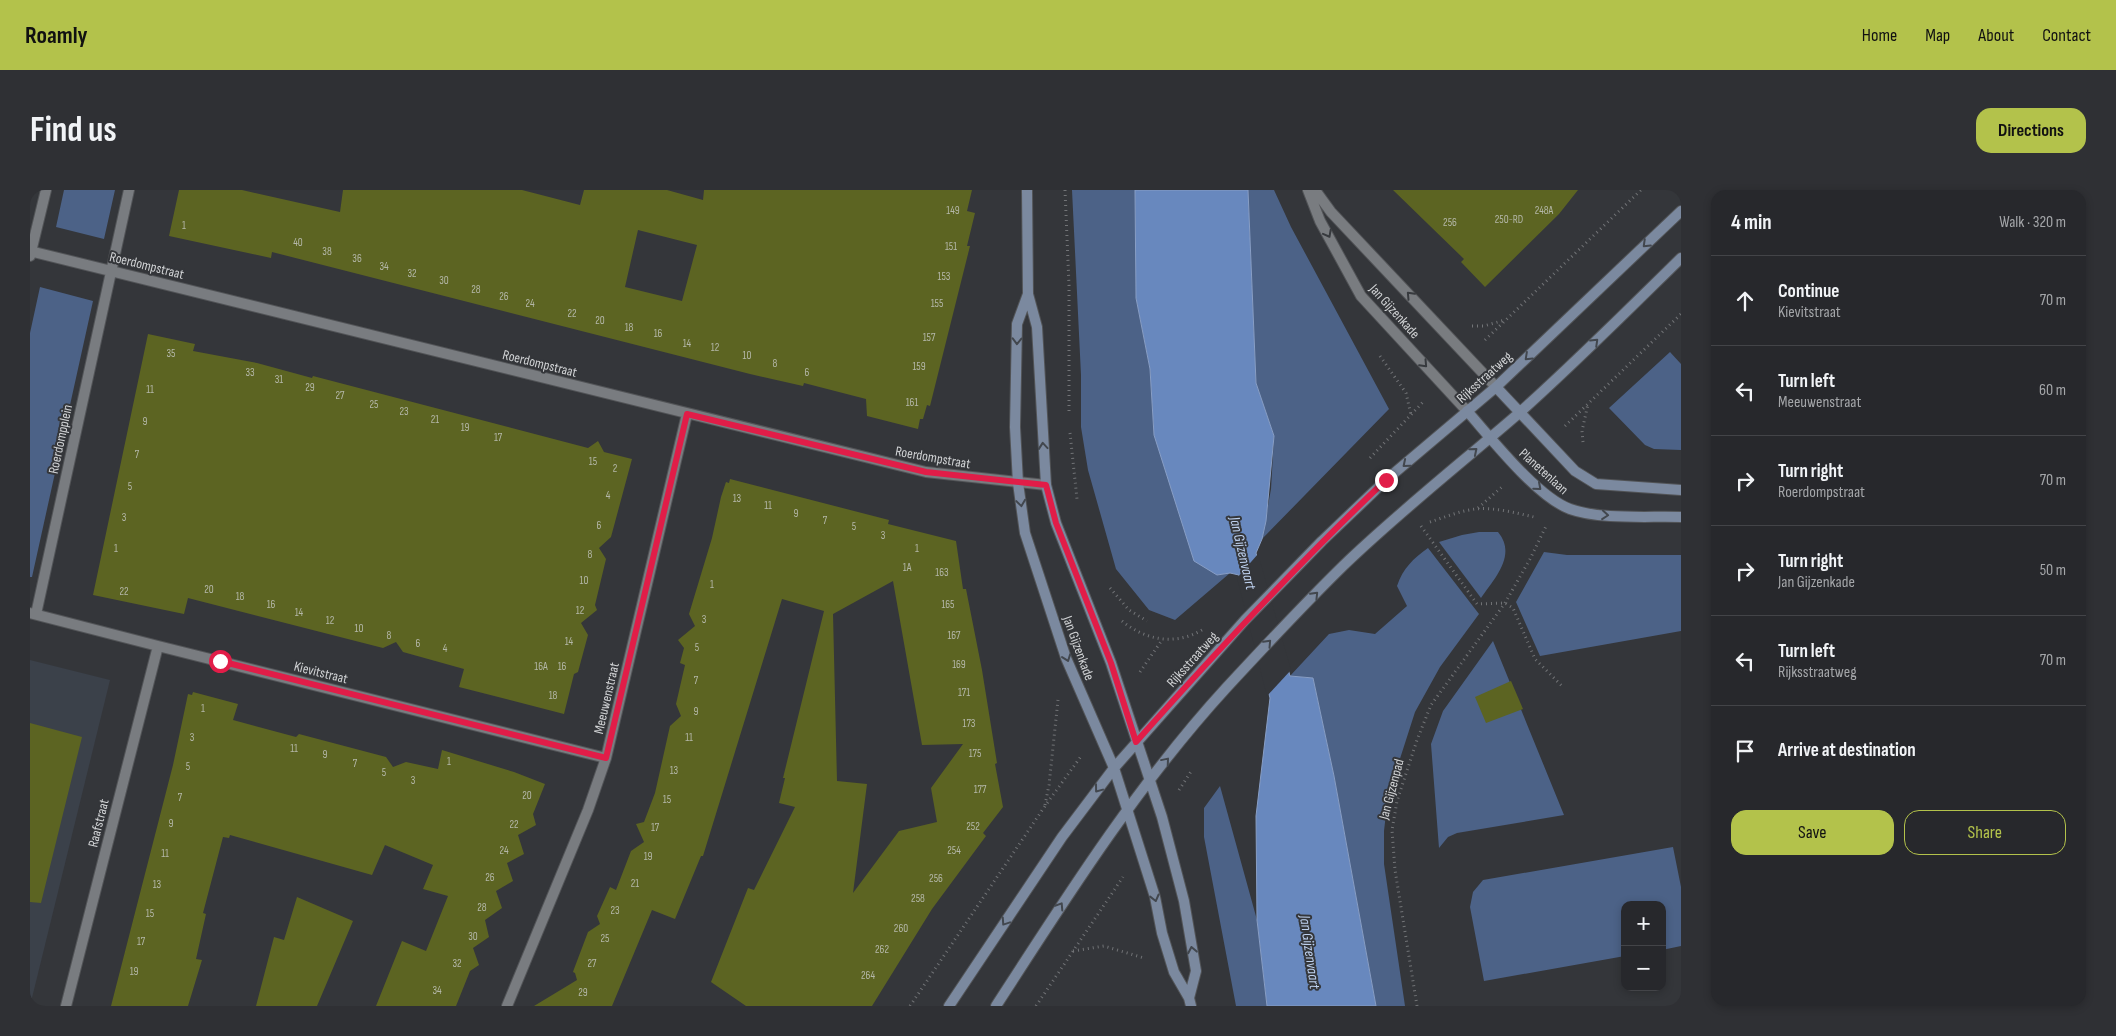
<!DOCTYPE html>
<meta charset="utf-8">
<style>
:root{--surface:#27282c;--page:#2f3034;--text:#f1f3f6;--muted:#a4a6a9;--line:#434448;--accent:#b3c24b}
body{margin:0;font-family:"Sofia Sans Condensed",sans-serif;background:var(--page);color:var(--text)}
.controls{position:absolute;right:15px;bottom:15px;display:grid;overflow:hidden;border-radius:10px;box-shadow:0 2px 8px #0003}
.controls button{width:45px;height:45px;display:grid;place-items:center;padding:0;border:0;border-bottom:1px solid var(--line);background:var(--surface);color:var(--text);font:25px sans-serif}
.stop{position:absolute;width:15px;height:15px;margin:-11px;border:4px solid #e11d48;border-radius:50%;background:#fff}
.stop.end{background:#e11d48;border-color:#fff;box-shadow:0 1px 5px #0008}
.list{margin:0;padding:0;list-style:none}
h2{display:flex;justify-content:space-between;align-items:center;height:65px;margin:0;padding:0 20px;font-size:21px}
h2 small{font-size:16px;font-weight:400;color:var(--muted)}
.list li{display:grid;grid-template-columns:32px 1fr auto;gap:15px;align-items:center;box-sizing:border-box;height:90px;padding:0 20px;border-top:1px solid var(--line)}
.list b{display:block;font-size:19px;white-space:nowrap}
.list p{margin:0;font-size:16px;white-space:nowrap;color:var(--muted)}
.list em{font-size:16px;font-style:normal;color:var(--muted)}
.actions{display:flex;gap:10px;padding:15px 20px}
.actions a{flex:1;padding:11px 0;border:1px solid var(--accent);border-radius:15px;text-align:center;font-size:18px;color:var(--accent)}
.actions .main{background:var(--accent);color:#111}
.icon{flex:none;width:28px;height:28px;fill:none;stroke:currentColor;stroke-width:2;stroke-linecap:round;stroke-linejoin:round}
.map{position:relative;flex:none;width:1651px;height:816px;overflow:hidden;border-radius:15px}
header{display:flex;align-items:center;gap:30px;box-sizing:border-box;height:70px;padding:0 25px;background:var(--accent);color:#111}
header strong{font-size:24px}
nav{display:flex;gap:28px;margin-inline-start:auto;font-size:18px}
.intro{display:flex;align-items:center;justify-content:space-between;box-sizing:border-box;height:120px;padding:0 30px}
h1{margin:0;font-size:35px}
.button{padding:12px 22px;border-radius:15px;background:var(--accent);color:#111;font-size:18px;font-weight:700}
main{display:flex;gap:30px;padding:0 30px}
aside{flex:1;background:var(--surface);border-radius:15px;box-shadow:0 2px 8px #0003}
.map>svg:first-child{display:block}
.built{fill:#3b414a}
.green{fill:#4c6287}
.water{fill:#6888be;stroke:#889ec5}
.pier{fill:#34363a}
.building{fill:#5c6422;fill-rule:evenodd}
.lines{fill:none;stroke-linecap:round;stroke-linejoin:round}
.street-casing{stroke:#525457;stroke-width:12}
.secondary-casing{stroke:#525457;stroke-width:12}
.path{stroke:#727477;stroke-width:3;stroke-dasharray:1 4;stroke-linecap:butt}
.street{stroke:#797c80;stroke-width:10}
.secondary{stroke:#7b899f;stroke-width:10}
.oneway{stroke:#373a3e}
.oneway2{stroke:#42474e}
.route{stroke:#e11d48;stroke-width:6}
.labels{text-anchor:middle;stroke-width:4;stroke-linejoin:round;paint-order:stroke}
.number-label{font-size:11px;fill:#b4b7a8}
.street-label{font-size:14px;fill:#d1d3d5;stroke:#34363a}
.water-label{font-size:15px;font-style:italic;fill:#bed1ef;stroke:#34363a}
</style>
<header>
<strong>Roamly</strong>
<nav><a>Home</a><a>Map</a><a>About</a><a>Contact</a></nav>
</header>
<div class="intro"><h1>Find us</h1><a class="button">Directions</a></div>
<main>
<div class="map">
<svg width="1651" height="816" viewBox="0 0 1651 816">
<rect width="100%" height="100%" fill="#34363a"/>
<path class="built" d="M0 470 80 490 0 816Z"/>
<path class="green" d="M34 0H85L74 49 26 37Z
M1042 0H1105L1106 108 1120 179 1124 245 1187 385 1200 383 1145 430 1119 420 1086 379 1058 280 1051 237V185Z
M1218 0H1244L1261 37 1359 219 1232 349 1241 299 1244 246 1226 193Z
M10 97 63 111 2 387H0V143Z
M1640 162 1651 174V260L1624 259 1615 255 1579 218Z
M1449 342H1468C1487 365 1465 388 1451 408L1409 352 1432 345Z
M1398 358 1449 424 1410 477 1385 522 1358 606 1354 641V674L1375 816H1346L1304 586 1283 488 1260 486 1299 444 1319 440 1345 444 1377 416 1367 396C1373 378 1383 369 1398 358Z
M1514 362 1537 365H1651V441L1510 466 1486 412Z
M1463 451 1534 625 1427 643 1418 647 1409 658 1401 554 1413 521Z
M1190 596 1227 730 1237 816H1206L1174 647V618Z
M1643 657 1651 697V756L1632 760V715H1595V766L1454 791 1440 717 1443 702 1453 690Z"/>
<path class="water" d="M1105 0H1218L1226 193 1244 246 1236 331 1232 349 1226 363 1260 486 1283 488 1304 586 1346 816H1237L1227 730 1226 626 1240 508 1209 385 1200 383 1187 385 1164 371 1124 245 1120 179 1106 108Z"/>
<path class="pier" d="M1228 364 1261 480 1237 506 1207 388Z"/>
<path class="building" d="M149 0H212L310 22 313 0H492L550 15 554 0H637L673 10 674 0H942L937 21 945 23 937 56H940L900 216 897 215 893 229H890L888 239 837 226 836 209 774 193 773 196 720 184 242 62 241 68 139 46ZM608 40 667 55 652 111 595 97Z
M1363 0H1548L1529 24 1455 97 1431 72 1434 69Z
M118 144 165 154 163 161 227 173 282 188 283 186 558 258 568 251 574 262 602 269 581 347 569 358 576 369 565 415 567 420 551 433 558 445 548 482 544 484 534 524 429 497 434 479 373 462 366 452 353 458 158 408 154 424 63 405Z
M700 289 859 330 858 334 926 351 933 399H936L952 480 967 573 965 574 973 617 953 643 956 646 902 719 842 816H716L681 792 718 698 724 700 765 617 749 613 755 588H753L794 421 752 409 673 666H671L645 729 622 720 582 816H504L547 790 545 783 543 782 544 779 558 742 570 734 567 726 580 697 586 700 601 661 614 652 606 634 614 632 625 603 640 536 651 526 646 514 655 475 650 473 654 458 648 450 665 436 659 424 682 348 691 307 696 292 699 293ZM863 391 892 555 933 554 901 598 907 632 869 641 823 703 837 594 807 591 803 424Z
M1481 491 1493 519 1456 533 1445 507Z
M163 502 208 514 203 530 266 547 269 544 356 567 363 577 376 572 408 579 412 560 484 582 515 594 503 624 506 635 488 645 494 664 477 673 483 691 466 701 472 718 455 730 459 747 443 758 449 775 440 781 426 816H346L372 751 396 761 418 706 393 699 403 675 355 655 342 685 200 645 199 648 193 647 173 723 176 724 166 769 172 770 158 816H81L143 575 158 504 162 505Z
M0 533 52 547 11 713 0 712Z
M267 707 323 731 287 816H226L244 747 254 750Z"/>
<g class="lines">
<defs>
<path id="street" d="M1278 0 1290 31 1331 106 1437 221
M1285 0 1301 22 1466 197
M0 61 896 282 1016 295
M0 66 16 0
M0 423 128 456 576 568
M6 424 99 0
M36 816 128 456
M477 816 558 620 576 568 657 224"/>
<path id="secondary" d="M997 0 998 104 1007 137 1016 295 1026 333 1081 473 1132 627 1154 711 1166 781 1159 808
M998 104 987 134 985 237 988 293 995 343 1036 468 1084 578 1125 707 1132 743 1144 782 1159 808 1161 816
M1466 197 1545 281 1566 294 1651 300
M1437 221C1461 248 1507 307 1540 319 1571 330 1617 326 1651 327
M919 816 1032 647 1084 578 1215 430 1292 351 1356 290 1466 197 1651 21
M966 816C1037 706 1108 594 1197 497 1235 456 1274 414 1314 375 1369 322 1430 274 1488 224 1544 174 1597 121 1651 68"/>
</defs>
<use href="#street" class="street-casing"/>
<use href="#secondary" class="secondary-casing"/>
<path class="path" d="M1035 0 1039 95V224
M1442 136H1454L1475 130
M1455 150 1611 0
M1350 166 1376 203 1381 225
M1535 236 1651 124
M1040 243 1047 309
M1553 252 1552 241 1558 214
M1340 268 1394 211
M1448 318 1473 296
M1400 332C1415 327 1430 321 1445 319 1464 317 1486 323 1504 327
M1391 336 1447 414 1475 413 1483 418 1505 469 1534 498
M1080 398 1099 420 1117 431
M1092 431C1115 450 1145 456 1172 440
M1110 482 1132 450
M1149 600 1162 580
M1015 615 1019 595 1028 510
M1043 761 1074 756 1114 768
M880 816 1015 616 1052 565
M1006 816 1093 687
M1387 816 1365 680 1362 640 1367 611 1387 550 1401 515 1475 413 1500 369 1517 334"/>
<use href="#street" class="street"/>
<use href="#secondary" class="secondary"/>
</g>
<defs><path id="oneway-chevron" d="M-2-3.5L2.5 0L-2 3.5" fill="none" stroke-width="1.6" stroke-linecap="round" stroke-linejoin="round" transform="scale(1.25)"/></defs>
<g class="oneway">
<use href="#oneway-chevron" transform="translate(1298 44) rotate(62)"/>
<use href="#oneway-chevron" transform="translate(1380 105) rotate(-133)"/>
<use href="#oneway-chevron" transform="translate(1394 174) rotate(47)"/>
</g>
<g class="oneway2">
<use href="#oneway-chevron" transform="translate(1616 54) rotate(136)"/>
<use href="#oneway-chevron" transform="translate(987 151) rotate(91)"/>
<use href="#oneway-chevron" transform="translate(1565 152) rotate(-44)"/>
<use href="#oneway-chevron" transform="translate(1498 167) rotate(137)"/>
<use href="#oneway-chevron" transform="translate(1013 256) rotate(-95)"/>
<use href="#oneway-chevron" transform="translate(1444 261) rotate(-40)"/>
<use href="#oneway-chevron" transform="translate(1376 274) rotate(140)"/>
<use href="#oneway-chevron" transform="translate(1508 297) rotate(41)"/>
<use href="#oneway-chevron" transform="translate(991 313) rotate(82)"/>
<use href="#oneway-chevron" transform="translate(1575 325) rotate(5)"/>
<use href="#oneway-chevron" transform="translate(1285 405) rotate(-46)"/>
<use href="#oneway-chevron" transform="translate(1238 453) rotate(-47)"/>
<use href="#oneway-chevron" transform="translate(1037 468) rotate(70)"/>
<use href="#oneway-chevron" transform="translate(1136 571) rotate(-50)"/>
<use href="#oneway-chevron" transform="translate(1068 599) rotate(127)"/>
<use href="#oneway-chevron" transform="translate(1125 708) rotate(76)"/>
<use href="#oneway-chevron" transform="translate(1030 716) rotate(-57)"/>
<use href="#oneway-chevron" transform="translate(975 732) rotate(124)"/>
<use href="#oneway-chevron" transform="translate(1162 760) rotate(-101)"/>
</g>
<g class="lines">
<path class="route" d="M190 471 576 568 657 224 896 282 1016 295 1026 333 1081 473 1106 552C1187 461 1268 373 1356 290"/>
</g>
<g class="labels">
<g class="number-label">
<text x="923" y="24">149</text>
<text x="1514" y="24">248A</text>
<text x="1479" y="33">250-RD</text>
<text x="1420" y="36">256</text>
<text x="154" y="39">1</text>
<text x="268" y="56">40</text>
<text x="921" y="60">151</text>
<text x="297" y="65">38</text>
<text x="327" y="72">36</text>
<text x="354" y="80">34</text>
<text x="382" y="87">32</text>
<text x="914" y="90">153</text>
<text x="414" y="94">30</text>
<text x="446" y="103">28</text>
<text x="474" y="110">26</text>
<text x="500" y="117">24</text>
<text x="907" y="117">155</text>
<text x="542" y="127">22</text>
<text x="570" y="134">20</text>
<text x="599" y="141">18</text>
<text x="628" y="147">16</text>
<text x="899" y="151">157</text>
<text x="657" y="157">14</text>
<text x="685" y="161">12</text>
<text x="141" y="167">35</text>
<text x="717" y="169">10</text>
<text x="745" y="177">8</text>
<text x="889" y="180">159</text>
<text x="220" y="186">33</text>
<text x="777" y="186">6</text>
<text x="249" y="193">31</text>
<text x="280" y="201">29</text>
<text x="120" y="203">11</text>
<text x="310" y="209">27</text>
<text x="882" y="216">161</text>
<text x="344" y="218">25</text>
<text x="374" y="225">23</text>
<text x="405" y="233">21</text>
<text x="115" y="235">9</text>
<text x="435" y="241">19</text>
<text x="468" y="251">17</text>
<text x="107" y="268">7</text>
<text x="563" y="275">15</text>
<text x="585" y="282">2</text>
<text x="100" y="300">5</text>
<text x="578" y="309">4</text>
<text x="707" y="312">13</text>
<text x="738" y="319">11</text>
<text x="766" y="327">9</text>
<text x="94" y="331">3</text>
<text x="795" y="334">7</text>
<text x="569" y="339">6</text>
<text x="824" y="340">5</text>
<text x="853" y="349">3</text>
<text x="86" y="362">1</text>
<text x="887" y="362">1</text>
<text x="560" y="368">8</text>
<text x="877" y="381">1A</text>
<text x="912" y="386">163</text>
<text x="554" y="394">10</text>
<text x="682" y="398">1</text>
<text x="179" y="403">20</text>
<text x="94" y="405">22</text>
<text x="210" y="410">18</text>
<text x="241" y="418">16</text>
<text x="918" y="418">165</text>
<text x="550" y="424">12</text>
<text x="269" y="426">14</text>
<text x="674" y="433">3</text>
<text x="300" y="434">12</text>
<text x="329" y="442">10</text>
<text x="359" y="449">8</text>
<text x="924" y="449">167</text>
<text x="539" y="455">14</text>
<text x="388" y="457">6</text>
<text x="667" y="461">5</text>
<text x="415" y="462">4</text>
<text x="929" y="478">169</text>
<text x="511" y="480">16A</text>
<text x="532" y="480">16</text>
<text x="666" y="494">7</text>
<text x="934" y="506">171</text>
<text x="523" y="509">18</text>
<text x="173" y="522">1</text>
<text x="666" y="525">9</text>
<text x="939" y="537">173</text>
<text x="162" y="551">3</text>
<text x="659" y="551">11</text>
<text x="264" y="562">11</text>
<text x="945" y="567">175</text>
<text x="295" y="568">9</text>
<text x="419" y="575">1</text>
<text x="325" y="577">7</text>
<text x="158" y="580">5</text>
<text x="644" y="584">13</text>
<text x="354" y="586">5</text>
<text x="383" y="594">3</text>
<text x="950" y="603">177</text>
<text x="497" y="609">20</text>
<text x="150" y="611">7</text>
<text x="637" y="613">15</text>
<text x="141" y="637">9</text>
<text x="484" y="638">22</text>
<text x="943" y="640">252</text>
<text x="625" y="641">17</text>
<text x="474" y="664">24</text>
<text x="924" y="664">254</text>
<text x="135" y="667">11</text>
<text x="618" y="670">19</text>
<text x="460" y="691">26</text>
<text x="906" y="692">256</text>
<text x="605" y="697">21</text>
<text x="127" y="698">13</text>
<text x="888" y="712">258</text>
<text x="452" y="721">28</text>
<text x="585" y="724">23</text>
<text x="120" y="727">15</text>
<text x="871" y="742">260</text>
<text x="443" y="750">30</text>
<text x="575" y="752">25</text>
<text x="111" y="755">17</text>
<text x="852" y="763">262</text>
<text x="427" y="777">32</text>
<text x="562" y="777">27</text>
<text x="104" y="785">19</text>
<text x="838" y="789">264</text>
<text x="407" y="804">34</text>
<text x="553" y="806">29</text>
</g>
<g class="street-label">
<text transform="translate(117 75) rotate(14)" y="5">Roerdompstraat</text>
<text transform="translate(1365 121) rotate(48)" y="5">Jan Gijzenkade</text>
<text transform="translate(510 173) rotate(14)" y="5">Roerdompstraat</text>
<text transform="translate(1454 187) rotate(-42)" y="5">Rijksstraatweg</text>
<text transform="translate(30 249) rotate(-78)" y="5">Roerdompplein</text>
<text transform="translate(903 267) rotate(10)" y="5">Roerdompstraat</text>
<text transform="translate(1514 281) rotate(42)" y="5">Planetenlaan</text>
<text transform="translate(1049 458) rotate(70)" y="5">Jan Gijzenkade</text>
<text transform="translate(1162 469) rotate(-48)" y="5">Rijksstraatweg</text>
<text transform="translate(291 482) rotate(14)" y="5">Kievitstraat</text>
<text transform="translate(576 508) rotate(-77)" y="5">Meeuwenstraat</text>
<text transform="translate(1361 599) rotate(-75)" y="5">Jan Gijzenpad</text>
<text transform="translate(68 633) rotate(-76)" y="5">Raafstraat</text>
</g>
<g class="water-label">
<text transform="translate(1213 363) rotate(77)" y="5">Jan Gijzenvaart</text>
<text transform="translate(1280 762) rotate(82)" y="5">Jan Gijzenvaart</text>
</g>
</g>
</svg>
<div class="controls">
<button>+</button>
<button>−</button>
</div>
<div class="stop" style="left:190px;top:471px"></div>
<div class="stop end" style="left:1356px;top:290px"></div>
</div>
<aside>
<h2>4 min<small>Walk · 320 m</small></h2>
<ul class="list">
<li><svg class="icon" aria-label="ahead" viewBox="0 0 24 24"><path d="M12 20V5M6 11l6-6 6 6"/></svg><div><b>Continue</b><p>Kievitstraat</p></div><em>70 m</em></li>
<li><svg class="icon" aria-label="left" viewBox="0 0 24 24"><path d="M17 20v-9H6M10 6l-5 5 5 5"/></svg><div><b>Turn left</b><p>Meeuwenstraat</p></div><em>60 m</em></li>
<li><svg class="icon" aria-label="right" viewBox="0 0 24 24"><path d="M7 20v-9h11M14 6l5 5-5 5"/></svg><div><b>Turn right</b><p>Roerdompstraat</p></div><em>70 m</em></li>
<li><svg class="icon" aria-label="right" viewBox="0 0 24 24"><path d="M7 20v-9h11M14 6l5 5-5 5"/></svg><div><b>Turn right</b><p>Jan Gijzenkade</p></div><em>50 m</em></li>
<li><svg class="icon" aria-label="left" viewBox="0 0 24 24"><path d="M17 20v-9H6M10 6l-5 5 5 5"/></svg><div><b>Turn left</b><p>Rijksstraatweg</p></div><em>70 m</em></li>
<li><svg class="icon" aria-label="arrive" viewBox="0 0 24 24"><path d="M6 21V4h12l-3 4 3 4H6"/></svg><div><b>Arrive at destination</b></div></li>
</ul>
<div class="actions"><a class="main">Save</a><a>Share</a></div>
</aside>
</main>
